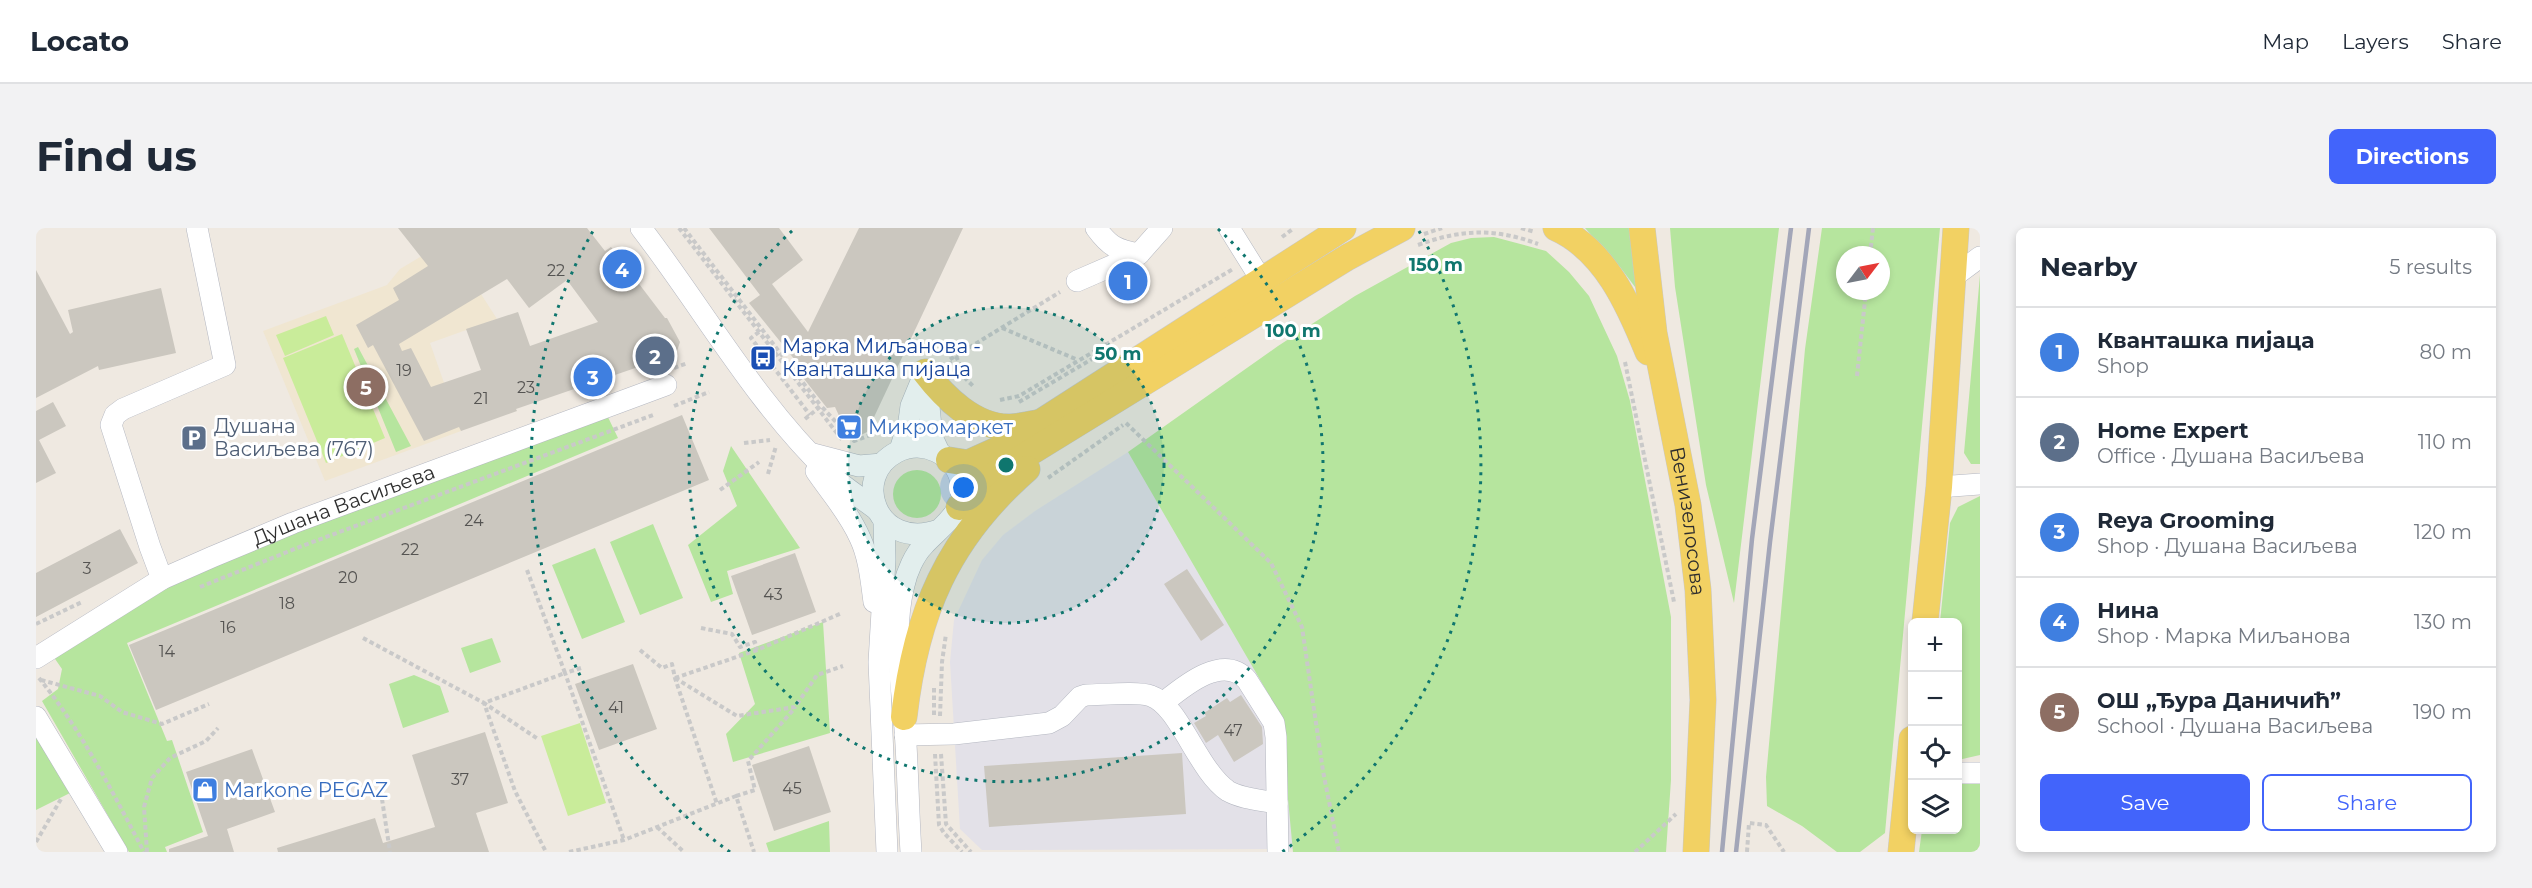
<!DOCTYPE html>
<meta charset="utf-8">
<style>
:root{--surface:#fff;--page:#f2f2f3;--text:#1f2937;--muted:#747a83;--line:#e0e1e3;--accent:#4264fb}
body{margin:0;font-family:Montserrat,sans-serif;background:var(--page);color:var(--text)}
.controls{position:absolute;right:18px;bottom:18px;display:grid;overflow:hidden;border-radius:9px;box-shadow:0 3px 9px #0003}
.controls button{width:54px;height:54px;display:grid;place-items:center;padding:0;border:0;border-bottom:2px solid var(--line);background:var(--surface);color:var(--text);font:30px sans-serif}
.compass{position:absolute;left:1800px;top:18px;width:54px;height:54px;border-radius:50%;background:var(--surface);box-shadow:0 3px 9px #0003;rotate:58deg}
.you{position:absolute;left:928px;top:260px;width:21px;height:21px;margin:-15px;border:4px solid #fff;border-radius:50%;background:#1a73e8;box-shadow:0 0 0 9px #1a73e833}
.badge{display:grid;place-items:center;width:39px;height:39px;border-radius:50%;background:var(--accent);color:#fff;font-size:20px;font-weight:700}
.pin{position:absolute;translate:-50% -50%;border:3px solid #fff;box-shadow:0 2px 6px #0006}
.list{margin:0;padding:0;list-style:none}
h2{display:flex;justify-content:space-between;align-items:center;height:78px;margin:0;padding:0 24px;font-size:26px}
h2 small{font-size:20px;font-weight:400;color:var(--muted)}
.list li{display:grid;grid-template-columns:39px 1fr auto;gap:18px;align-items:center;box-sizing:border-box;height:90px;padding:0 24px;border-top:2px solid var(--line)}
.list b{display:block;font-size:22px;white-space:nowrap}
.list p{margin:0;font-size:20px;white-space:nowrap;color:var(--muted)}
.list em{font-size:20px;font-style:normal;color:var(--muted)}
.actions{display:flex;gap:12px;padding:18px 24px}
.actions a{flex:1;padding:14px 0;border:2px solid var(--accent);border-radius:9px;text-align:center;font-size:21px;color:var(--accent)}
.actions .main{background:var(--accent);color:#fff}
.icon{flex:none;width:33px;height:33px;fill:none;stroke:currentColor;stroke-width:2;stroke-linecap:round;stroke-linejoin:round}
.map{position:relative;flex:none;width:1944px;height:624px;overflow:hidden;border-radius:9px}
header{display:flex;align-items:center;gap:36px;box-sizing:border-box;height:84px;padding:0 30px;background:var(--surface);border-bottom:2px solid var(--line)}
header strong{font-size:28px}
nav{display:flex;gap:33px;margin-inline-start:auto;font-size:21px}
.intro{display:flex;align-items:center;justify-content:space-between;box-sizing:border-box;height:144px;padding:0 36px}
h1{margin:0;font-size:42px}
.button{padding:15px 27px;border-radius:9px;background:var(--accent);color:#fff;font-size:21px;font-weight:700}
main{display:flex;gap:36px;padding:0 36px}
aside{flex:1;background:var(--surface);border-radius:9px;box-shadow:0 3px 9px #0003}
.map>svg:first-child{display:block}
.industrial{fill:#e3e1e8}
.education{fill:#f0e6d1}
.green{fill:#b6e59e;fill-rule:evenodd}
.pitch{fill:#c9ec9a}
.building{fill:#cbc7bf;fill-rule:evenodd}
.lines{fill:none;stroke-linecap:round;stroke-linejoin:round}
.minor-casing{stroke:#b4b7c1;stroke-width:22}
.major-casing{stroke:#c9c9c9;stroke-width:27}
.path{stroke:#c9c9c9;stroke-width:4;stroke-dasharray:4.5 3;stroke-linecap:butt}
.minor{stroke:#fff;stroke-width:21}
.major{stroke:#f2d163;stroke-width:26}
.rail{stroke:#a3a6b8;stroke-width:4.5}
.ring{fill:none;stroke:#0f766e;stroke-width:3;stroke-dasharray:3 6}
.labels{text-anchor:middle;stroke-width:6;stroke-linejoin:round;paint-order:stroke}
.number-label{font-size:16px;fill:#555452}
.transit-label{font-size:20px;fill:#164399;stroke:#fff;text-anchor:start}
.service-label{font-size:20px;fill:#4e5e75;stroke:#fff;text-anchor:start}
.shop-label{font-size:20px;fill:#366cbe;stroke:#fff;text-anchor:start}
.street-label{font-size:20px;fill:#2e2e2e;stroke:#fff}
.centre{fill:#0f766e;stroke:#fff;stroke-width:3}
.ring-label{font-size:18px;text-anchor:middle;font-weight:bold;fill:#0f766e;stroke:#fff;stroke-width:6;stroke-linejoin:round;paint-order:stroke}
</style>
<header>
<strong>Locato</strong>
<nav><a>Map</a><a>Layers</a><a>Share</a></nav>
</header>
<div class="intro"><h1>Find us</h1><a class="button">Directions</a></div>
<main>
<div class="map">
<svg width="1944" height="624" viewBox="0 0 1944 624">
<rect width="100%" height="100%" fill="#efe9e1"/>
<path class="industrial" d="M1092 224 1243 461 1262 621 946 622 924 601 914 434 918 392 946 332 967 307 999 283Z"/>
<path class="education" d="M411 13 461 91 394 115 425 203 289 253 227 103 351 57 364 41Z"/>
<path class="green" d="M1549 0H1598L1602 63 1584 39Z
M1634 0H1743L1698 375 1670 257 1639 59Z
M1786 0H1904L1849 605 1824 624H1801L1766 598 1731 578 1730 549 1769 121ZM1809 27H1845V63H1809Z
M1458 9 1510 23 1533 44 1553 68 1581 128 1594 173 1635 389V552L1630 624H1257L1244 486 1092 224 1242 118 1319 68 1415 15 1435 10Z
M1944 47V236H1935L1928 225Z
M322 119 375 218 360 224 318 121Z
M570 185 582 210 91 415 131 513 136 512 167 604 129 619 131 624H93L6 473 22 461 26 441 17 428 131 356 255 302Z
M695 218 764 320 691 343 697 366 675 374 652 317 701 278 687 243Z
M857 266a24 24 0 1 1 48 0a24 24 0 1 1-48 0Z
M1944 268V527L1922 532V394H1904L1914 295 1922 279Z
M617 296 647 370 604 387 574 314Z
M559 320 589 394 546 411 516 337Z
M787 394 794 505 697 534 690 506 719 476 703 425Z
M456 410 465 434 434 445 425 420Z
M378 447 404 458 413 484 367 500 353 456Z
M0 508 34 565 0 582Z
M1944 552V624H1883L1886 602H1922V553Z
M793 593 794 624H733L730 615Z"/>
<path class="pitch" d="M290 88 298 107 249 128 240 107Z
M306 106 349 210 290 235 247 130Z
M544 495 570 575 532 588 505 508Z"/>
<path class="building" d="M362 0H551L569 23 575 19 629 90H631L644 114 640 126 480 181 481 183 425 203 423 199 388 213 337 117 332 120 320 97 363 72 357 60 392 38ZM471 51 493 80 531 52 562 94 494 118 482 84 430 101 445 142 395 159 375 120 366 123 363 116Z
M673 0H743L767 32 736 56 772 104 823 0H927L831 204 821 209 811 205 799 179 791 180 757 137 759 132 713 75 724 67Z
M0 42 34 106 37 104 32 82 125 60 140 125 63 142 62 138 0 170Z
M17 174 30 198 3 212 20 245 0 255V183Z
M646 187 673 252 120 482 93 417Z
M84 301 102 335 0 389V345Z
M759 325 780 384 716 407 695 348Z
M1151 341 1188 397 1165 413 1128 356Z
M597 436 621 501 563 522 539 456Z
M1205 467 1226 499 1227 516 1198 534 1182 507 1170 515 1158 495 1170 488 1168 485 1191 470 1194 474Z
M449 504 472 575 440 585 453 624H242L241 620 339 590 347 615 399 599 376 527Z
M773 518 795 584 738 603 716 537Z
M216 521 239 584 191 601 198 624H133V621L172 608 150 544Z
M1146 525 1150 586 953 599 948 538Z"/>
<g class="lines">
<defs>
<g id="minor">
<path d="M605 0C668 82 719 174 794 246 808 260 826 270 841 282"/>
<path d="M1060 0C1074 19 1081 22 1103 26"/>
<path d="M1193 0 1226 53"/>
<path d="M1917 49 1944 29"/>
<path d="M1041 53 1103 26 1126 0"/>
<path d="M890 148 896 209 903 224"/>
<path d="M864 222 873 193 875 178 889 144"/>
<path d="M777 226 823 238 846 236"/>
<path d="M780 243C795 265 813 285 824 310 833 329 835 352 838 374"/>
<path d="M1903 259 1944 256"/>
<path d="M848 293 849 332 843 434 851 624"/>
<path d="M126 351 114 319 75 197 79 187 87 181 189 137 161 0"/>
<path id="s1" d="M0 430 126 351 176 329 257 295 630 157"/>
<path d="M1127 475C1148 458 1187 425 1211 452L1238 495 1240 509 1242 624"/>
<path d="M0 489 81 624"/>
<path d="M869 507 918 506 1013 495 1026 488 1044 469 1050 467C1066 467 1102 463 1115 468 1143 477 1162 543 1192 563 1206 571 1225 572 1241 575"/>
<path d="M1922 545H1944"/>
<path d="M875 624C872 579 872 533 868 488 864 444 857 401 868 357 871 344 878 327 888 317 905 298 931 284 925 254 919 226 887 211 861 224 814 248 840 324 903 302"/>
</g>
<g id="major">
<path d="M1520 0C1569 22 1593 77 1612 124"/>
<path id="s2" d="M1606 0 1618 105 1652 277 1662 362 1667 472 1660 624"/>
<path d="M889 144C908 169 939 200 974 199 983 199 993 196 1002 195"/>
<path d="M913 232 932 235 963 221 1307 0"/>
<path d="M923 279 939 260 956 248 1312 29 1366 0"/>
<path d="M1889 394 1903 259 1920 0"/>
<path d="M868 489C880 385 911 311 991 241"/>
<path d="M1865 624 1876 511"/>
</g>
</defs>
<use href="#minor" class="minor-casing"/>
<use href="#major" class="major-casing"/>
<path class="path" d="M643 0 807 213
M648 0 785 178
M1485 0 1499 4
M1388 6 1406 0
M1246 9 1258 0
M1382 17C1426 1 1459 0 1502 16
M1834 27 1837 0
M966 100 1042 132
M723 104 715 110 774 187
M920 128 930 151 937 158
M1589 134 1638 374
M915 138 913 132 1024 64
M638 140 652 135
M1821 148 1830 63
M964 172 983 168 1197 41
M983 174 1056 131
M638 178 673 164
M769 191 785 178 818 213 845 203 848 199
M1090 195 1235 335 1266 399 1287 543 1303 624
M708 215 734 212
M732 246 740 218
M1012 250 1087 197
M684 262 723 234
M491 342 529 445 448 475 502 511
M164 359 266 318 617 187
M0 396 46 374
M665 400 696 406 704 419 719 414 721 422
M327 410 448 475 479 563 510 624
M604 422 626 440 636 436 639 450 681 576
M545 440 529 445 588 612
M3 450C46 503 77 565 108 624
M639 450 701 488 759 479 781 447 807 438
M639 450 721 422 806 385
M5 452 64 468 86 484 126 496 173 476
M898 460V488
M904 488 906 434 910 406
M899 526 903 597 908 605 926 624
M905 526 910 596 935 624
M700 568 719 562 712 533 758 481
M346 571 354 624
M621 599 648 624
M0 614 25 571
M111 624 108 579 116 550 134 530 170 513 182 500
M533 624 588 612 700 568 718 624
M1599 624 1640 586
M1711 624 1713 595 1730 597 1748 624"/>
<use href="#minor" class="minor"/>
<use href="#major" class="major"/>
<path class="rail" d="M1686 624 1716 311 1755 0
M1700 624 1734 314 1773 0"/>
</g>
<circle cx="970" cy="237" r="158" fill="#0f766e" fill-opacity=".12"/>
<g class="ring">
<circle cx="970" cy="237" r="158"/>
<path d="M1182 1A317 317 0 1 1 758 1"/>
<path d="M694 624A475 475 0 0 1 557 3M1383 3A475 475 0 0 1 1246 624"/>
</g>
<defs>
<symbol id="bus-square" viewBox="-11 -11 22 22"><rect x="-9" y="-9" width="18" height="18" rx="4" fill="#1a4fb4" stroke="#fff"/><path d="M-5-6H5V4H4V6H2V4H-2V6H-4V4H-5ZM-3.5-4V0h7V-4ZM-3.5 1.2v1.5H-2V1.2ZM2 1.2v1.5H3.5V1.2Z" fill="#fff"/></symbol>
<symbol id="supermarket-square" viewBox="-11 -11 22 22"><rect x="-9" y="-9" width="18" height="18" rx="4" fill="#3f7fe0" stroke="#fff"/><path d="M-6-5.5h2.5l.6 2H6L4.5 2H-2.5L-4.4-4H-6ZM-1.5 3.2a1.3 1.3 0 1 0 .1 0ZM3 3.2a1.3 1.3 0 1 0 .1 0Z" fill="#fff"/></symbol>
<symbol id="parking-square" viewBox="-11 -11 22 22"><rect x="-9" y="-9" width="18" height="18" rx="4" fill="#5c6f8a" stroke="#fff"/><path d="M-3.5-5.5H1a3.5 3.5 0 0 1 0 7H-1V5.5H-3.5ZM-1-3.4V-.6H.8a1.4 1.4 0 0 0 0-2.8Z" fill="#fff"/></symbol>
<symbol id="shop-square" viewBox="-11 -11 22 22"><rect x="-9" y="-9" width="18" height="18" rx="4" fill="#3f7fe0" stroke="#fff"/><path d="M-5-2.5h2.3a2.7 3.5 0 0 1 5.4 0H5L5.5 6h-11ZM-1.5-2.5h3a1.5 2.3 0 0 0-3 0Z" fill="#fff"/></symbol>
</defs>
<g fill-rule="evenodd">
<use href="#bus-square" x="712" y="115" width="30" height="30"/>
<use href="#supermarket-square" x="798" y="184" width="30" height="30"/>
<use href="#parking-square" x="143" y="195" width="30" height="30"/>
<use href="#shop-square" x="154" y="547" width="30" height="30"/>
</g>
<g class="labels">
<g class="number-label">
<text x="520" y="48">22</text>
<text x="368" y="148">19</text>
<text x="490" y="165">23</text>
<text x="445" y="176">21</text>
<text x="438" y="298">24</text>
<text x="374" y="327">22</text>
<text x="51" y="346">3</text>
<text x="312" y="355">20</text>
<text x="737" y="372">43</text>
<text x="251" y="381">18</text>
<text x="192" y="405">16</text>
<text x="131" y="429">14</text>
<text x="580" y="485">41</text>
<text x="1197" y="508">47</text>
<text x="424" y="557">37</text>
<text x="756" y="566">45</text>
</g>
<g class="transit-label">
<text x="746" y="125">Марка Миљанова -<tspan x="746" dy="23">Кванташка пијаца</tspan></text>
</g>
<g class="service-label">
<text x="178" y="205">Душана<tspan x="178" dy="23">Васиљева (767)</tspan></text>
</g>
<g class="shop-label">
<text x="832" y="206">Микромаркет</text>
<text x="188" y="569">Markone PEGAZ</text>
</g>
<g class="street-label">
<text dy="7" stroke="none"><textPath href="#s1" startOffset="345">Душана Васиљева</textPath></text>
<text dy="7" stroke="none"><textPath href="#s2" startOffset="297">Венизелосова</textPath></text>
</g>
</g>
<circle cx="970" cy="237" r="9" class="centre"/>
<g class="ring-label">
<text x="1400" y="43">150 m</text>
<text x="1257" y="109">100 m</text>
<text x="1082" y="132">50 m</text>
</g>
</svg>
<div class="controls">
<button>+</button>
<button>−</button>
<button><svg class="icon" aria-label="locate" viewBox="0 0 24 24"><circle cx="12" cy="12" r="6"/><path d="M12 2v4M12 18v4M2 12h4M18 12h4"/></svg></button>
<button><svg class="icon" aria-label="layers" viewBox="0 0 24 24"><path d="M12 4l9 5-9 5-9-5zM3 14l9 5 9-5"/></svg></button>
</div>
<svg class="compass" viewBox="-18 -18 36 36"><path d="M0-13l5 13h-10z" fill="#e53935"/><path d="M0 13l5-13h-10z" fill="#747a83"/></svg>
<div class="you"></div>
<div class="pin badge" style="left:1092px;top:53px;background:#3f7fe0">1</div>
<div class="pin badge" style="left:619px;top:128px;background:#5c6f8a">2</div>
<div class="pin badge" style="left:557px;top:149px;background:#3f7fe0">3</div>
<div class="pin badge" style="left:586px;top:41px;background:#3f7fe0">4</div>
<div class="pin badge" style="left:330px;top:159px;background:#8d6e63">5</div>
</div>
<aside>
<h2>Nearby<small>5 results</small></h2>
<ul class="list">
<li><span class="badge" style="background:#3f7fe0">1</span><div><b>Кванташка пијаца</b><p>Shop</p></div><em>80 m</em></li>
<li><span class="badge" style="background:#5c6f8a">2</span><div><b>Home Expert</b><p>Office · Душана Васиљева</p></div><em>110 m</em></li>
<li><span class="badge" style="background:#3f7fe0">3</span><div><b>Reya Grooming</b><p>Shop · Душана Васиљева</p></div><em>120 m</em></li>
<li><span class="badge" style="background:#3f7fe0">4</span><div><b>Нина</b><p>Shop · Марка Миљанова</p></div><em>130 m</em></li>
<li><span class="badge" style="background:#8d6e63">5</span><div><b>ОШ „Ђура Даничић”</b><p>School · Душана Васиљева</p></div><em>190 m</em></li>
</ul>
<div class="actions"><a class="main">Save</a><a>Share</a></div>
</aside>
</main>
